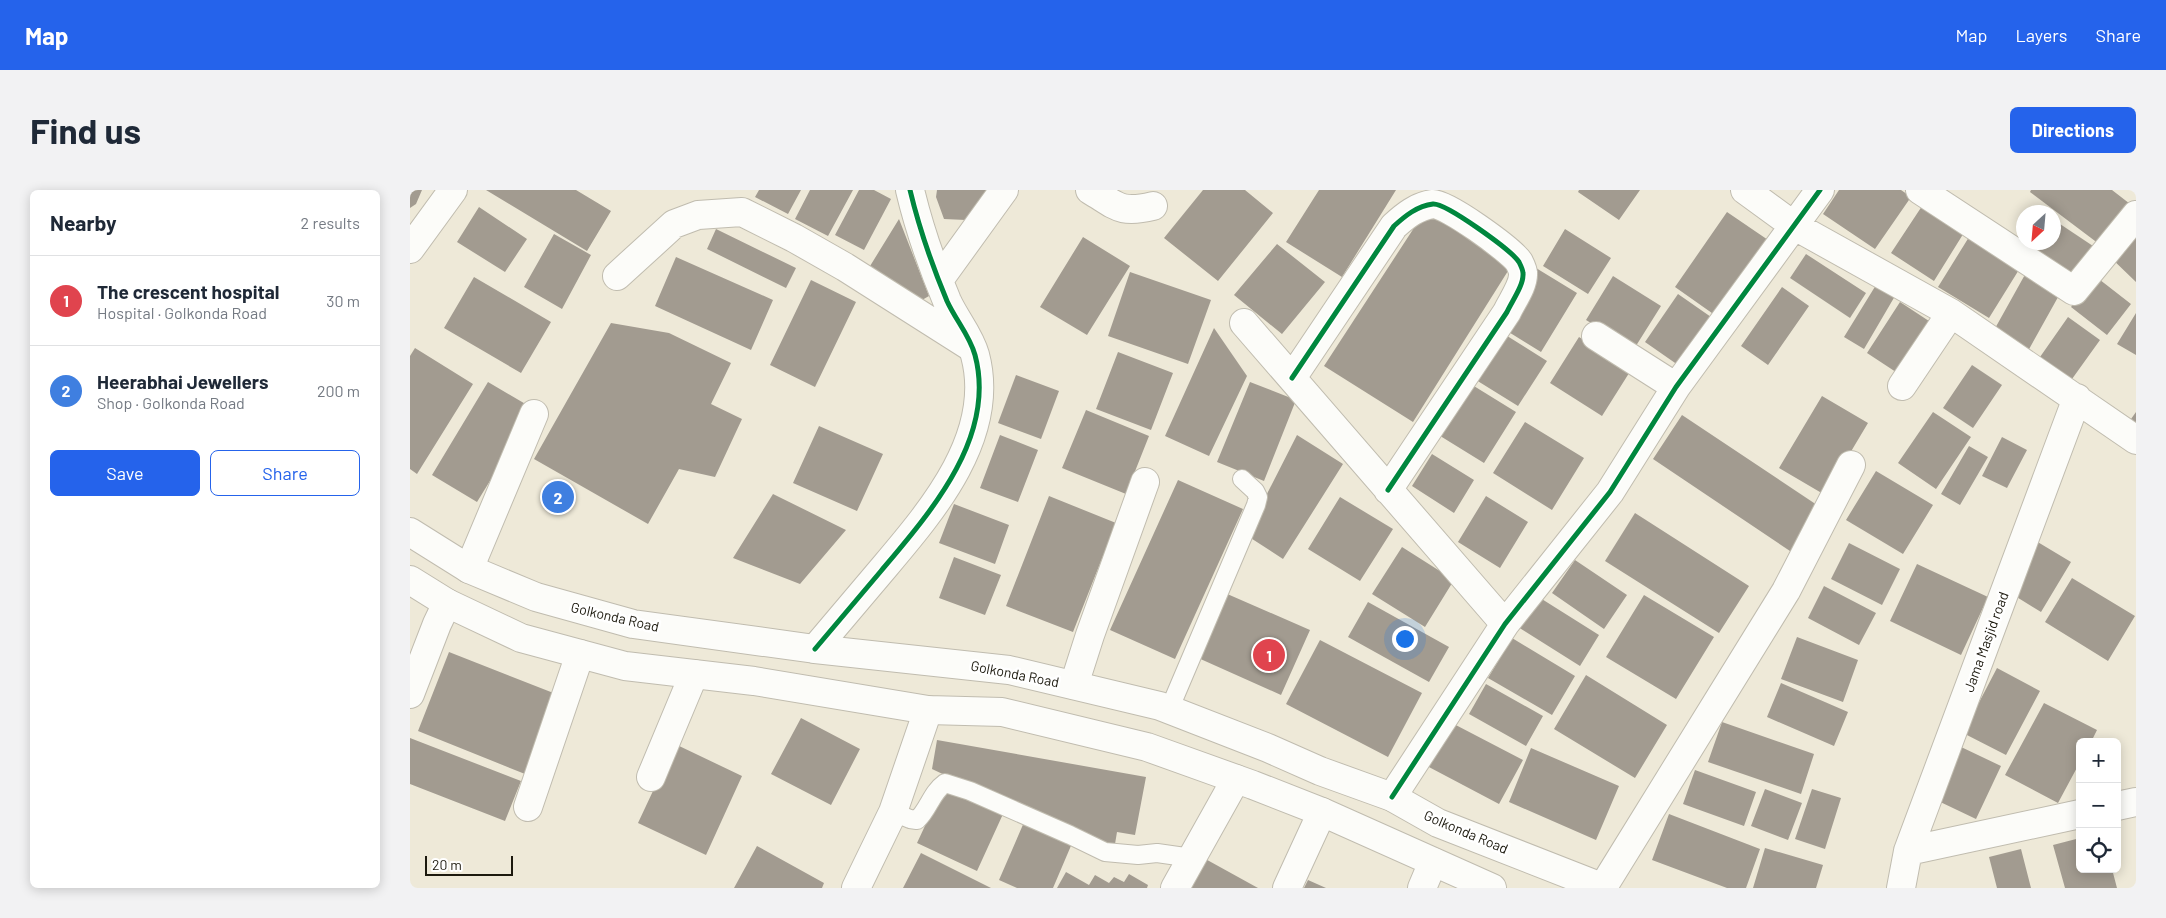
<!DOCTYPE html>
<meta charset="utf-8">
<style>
:root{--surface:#fff;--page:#f2f2f3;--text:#1f2937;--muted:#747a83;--line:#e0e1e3;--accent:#2563eb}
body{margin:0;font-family:Barlow,sans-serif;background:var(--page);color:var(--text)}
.controls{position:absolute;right:15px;bottom:15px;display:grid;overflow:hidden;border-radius:8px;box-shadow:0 2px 12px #0003}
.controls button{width:45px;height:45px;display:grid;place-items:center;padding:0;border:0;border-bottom:1px solid var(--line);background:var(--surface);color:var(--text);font:25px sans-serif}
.compass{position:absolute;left:1606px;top:15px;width:45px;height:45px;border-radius:50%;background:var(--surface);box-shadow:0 2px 12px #0003;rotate:206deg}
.scale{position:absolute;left:15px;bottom:12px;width:88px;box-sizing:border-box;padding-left:5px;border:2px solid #1c190e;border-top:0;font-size:14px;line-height:18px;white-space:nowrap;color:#1c190e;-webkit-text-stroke:4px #fff;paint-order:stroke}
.you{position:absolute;left:994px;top:448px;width:18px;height:18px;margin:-12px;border:4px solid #fff;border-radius:50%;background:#1a73e8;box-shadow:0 0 0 8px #1a73e833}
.badge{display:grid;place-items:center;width:32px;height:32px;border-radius:50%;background:var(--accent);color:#fff;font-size:16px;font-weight:700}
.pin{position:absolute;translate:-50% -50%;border:2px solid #fff;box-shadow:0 1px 5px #0006}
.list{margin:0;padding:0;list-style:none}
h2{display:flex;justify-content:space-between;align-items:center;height:65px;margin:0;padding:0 20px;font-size:21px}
h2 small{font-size:16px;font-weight:400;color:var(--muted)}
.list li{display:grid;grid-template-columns:32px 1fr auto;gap:15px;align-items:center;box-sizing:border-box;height:90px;padding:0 20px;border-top:1px solid var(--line)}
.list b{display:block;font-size:19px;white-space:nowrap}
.list p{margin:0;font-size:16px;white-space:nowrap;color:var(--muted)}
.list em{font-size:16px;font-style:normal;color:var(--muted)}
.actions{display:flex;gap:10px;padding:15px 20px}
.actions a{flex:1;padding:11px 0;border:1px solid var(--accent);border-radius:8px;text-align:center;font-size:18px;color:var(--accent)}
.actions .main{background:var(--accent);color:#fff}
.icon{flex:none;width:28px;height:28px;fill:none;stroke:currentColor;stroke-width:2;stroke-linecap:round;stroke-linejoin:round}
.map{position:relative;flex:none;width:1726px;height:698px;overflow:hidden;border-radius:8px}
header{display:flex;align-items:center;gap:30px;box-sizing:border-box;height:70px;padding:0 25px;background:var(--accent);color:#fff}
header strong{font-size:24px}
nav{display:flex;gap:28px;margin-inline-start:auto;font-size:18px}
.intro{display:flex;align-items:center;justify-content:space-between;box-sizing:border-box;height:120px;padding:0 30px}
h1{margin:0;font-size:35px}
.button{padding:12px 22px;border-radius:8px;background:var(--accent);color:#fff;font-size:18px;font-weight:700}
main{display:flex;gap:30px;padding:0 30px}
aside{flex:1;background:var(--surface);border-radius:8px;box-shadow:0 2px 12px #0003}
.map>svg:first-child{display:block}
.building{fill:#a29b90}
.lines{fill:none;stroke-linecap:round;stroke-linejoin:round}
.lane-casing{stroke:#c0bcaf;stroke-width:20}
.street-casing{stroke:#c0bcaf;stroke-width:30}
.highway-casing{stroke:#c0bcaf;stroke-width:30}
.lane{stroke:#fcfcf9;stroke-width:18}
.street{stroke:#fcfcf9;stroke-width:28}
.highway{stroke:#fcfcf9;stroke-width:28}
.cycleway-casing{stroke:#fff;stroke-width:8}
.cycleway{stroke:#00873e;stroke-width:5}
.labels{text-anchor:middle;stroke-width:5;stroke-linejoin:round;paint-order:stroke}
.street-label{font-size:14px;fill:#1c190e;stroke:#fff}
</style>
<header>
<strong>Map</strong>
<nav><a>Map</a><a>Layers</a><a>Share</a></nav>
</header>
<div class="intro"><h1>Find us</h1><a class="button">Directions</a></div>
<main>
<aside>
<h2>Nearby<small>2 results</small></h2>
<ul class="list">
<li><span class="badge" style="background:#e0444e">1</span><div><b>The crescent hospital</b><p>Hospital · Golkonda Road</p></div><em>30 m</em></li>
<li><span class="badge" style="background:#3f7fe0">2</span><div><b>Heerabhai Jewellers</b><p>Shop · Golkonda Road</p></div><em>200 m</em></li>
</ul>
<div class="actions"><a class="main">Save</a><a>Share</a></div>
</aside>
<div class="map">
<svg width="1726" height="698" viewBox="0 0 1726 698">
<rect width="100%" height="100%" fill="#eee9d8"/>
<path class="building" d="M0 0H12L6 14 0 18Z
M76 0H166L201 21 177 61Z
M349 0H391L378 24 345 7Z
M400 0H443L418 46 385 29Z
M449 0H464L481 9 454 60 425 45Z
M527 0H591L556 30 534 29 526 7Z
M793 0H835L863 23 808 91 754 48Z
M909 0H986L932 87 876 52Z
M1169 0H1230L1209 30 1168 2Z
M1429 0H1491L1501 7 1465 59 1413 24Z
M1621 0H1702L1724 17 1693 57 1620 2Z
M1518 7 1560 33 1524 91 1481 63Z
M69 17 117 49 95 82 47 52Z
M1015 21 1103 73 1003 232 914 176Z
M1317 22 1361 52 1309 128 1265 97Z
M489 29 519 106 512 110 457 81Z
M1644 30 1686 58 1662 95 1619 67 1628 52H1644Z
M306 39 386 78 376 98 297 59Z
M1155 39 1201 68 1178 104 1133 76Z
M1564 39 1615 70 1579 128 1528 97Z
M1726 42V92L1698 65Z
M144 44 181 65 152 119 114 97Z
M673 47 720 76 677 145 630 117Z
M867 54 915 92 872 144 824 105Z
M1396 64 1456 103 1440 128 1380 88Z
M266 67 363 110 341 160 245 116Z
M1126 78 1167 103 1131 162 1089 136Z
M1617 81 1652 100 1618 161 1583 142Z
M720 82 801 110 778 174 698 146Z
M1203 86 1251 116 1224 159 1176 130Z
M1685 86 1721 114 1697 145 1661 117Z
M64 87 141 132 111 183 34 138Z
M401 90 446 112 405 197 360 175Z
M1466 95 1485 106 1454 159 1434 147Z
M1372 97 1399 116 1358 175 1331 156Z
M1268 104 1301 127 1268 175 1235 152Z
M1490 112 1525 135 1492 186 1457 163Z
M1726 123V165L1707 154Z
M1658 127 1690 150 1662 189 1630 167Z
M201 133 259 143 321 173 301 214 332 229 305 287 269 279 238 334 124 269Z
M804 138 837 186 799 266 755 246Z
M1086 139 1137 171 1108 216 1058 185Z
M1169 147 1221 180 1192 226 1140 193Z
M5 158 63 194 7 284 0 279V166Z
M708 162 763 183 741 240 686 219Z
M1562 175 1592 195 1563 238 1533 218Z
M606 185 649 201 631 249 588 233Z
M78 192 124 219 67 312 22 285Z
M840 192 886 210 854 291 807 272Z
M1059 193 1106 222 1074 273 1027 244Z
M1412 206 1458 233 1415 305 1369 278Z
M676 220 739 246 716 304 652 278Z
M1523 222 1561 247 1526 299 1488 273Z
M1726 222V243L1716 236Z
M1272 225 1413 319 1383 363 1243 269Z
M1115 232 1174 268 1142 320 1083 283Z
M409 236 473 264 447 321 383 293Z
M590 245 628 260 608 312 570 298Z
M887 245 933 274 873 369 836 345Z
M1592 247 1617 260 1597 298 1572 286Z
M1559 256 1578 267 1550 315 1531 304Z
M1022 264 1064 290 1044 323 1002 296Z
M1466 281 1523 315 1493 364 1436 330Z
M768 290 833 319 765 469 700 440Z
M363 304 436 340 390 394 323 368Z
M639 306 706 333 663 442 596 416Z
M1076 306 1118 332 1090 378 1048 352Z
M930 307 983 339 950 391 898 359Z
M544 314 599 335 585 374 529 353Z
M1225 323 1339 396 1309 443 1195 371Z
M1626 351 1661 372 1631 422 1597 401Z
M1439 353 1490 379 1472 415 1421 389Z
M992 357 1044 390 1015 437 962 404Z
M544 367 591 385 575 425 529 408Z
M1165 370 1217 405 1194 439 1142 403Z
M1507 374 1578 407 1551 465 1480 431Z
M1662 388 1725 426 1698 471 1635 432Z
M1414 396 1466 423 1449 455 1398 428Z
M815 403 900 440 871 505 786 467Z
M1234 405 1304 447 1266 509 1196 467Z
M1127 406 1189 445 1170 476 1108 437Z
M958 412 1039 457 1019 492 938 447Z
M1387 447 1448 470 1433 512 1371 489Z
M1102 448 1165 486 1142 525 1078 488Z
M910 450 1012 503 978 567 876 514Z
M39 462 146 504 115 584 8 541Z
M1587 478 1630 501 1596 565 1553 543Z
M1176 485 1257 535 1225 588 1144 539Z
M1371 493 1438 522 1424 556 1357 527Z
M1076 494 1133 526 1116 556 1059 524Z
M1634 513 1687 540 1681 552H1670V572L1648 613 1595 585Z
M391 528 450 559 421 615 361 584Z
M1040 532 1113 570 1089 614 1017 576Z
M1312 532 1404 564 1391 604 1298 572Z
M0 548 111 591 95 631 0 594Z
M527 550 736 587 725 645 707 642 705 654 673 650 522 579Z
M265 554 332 586 296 665 228 633Z
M1549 556 1591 576 1566 629 1524 609Z
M1121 558 1209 596 1186 650 1099 612Z
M1285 580 1346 602 1334 636 1273 614Z
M534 595 593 624 567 681 507 653Z
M1355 599 1392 613 1378 650 1341 636Z
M1402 599 1431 608 1415 659 1385 649Z
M1259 624 1350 659 1336 698H1317L1242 670Z
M615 630 663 651 643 698H607L589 690Z
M1670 648V679H1702L1707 698H1655L1643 655Z
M347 656 414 693 412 698H324Z
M1355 658 1413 675 1406 698H1343Z
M1611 659 1621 698H1587L1579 667Z
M511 663 581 698H493Z
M790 666 848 698H772Z
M656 682 679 695 685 685 699 693 704 687 714 692 719 684 738 695 737 698H647Z
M898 690 916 698H894Z"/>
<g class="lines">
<defs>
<path id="lane" d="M759 520 846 315 848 307 845 301 832 289
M483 622 500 629 507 630C519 619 521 603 535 593L560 601 660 645 695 662 728 665 747 663 782 668"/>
<path id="street" d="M680 0C707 16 710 24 743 16
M1335 0 1383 35 1541 123 1726 250
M1510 0 1664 101 1726 25
M0 59 43 0
M207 86 264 34 288 25 332 22 384 48 435 77 561 157
M529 90 594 0
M834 133 1095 434
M1186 146 1266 197
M882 188 984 36C995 26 1007 16 1023 14 1036 13 1101 60 1109 72 1110 74 1113 80 1113 83 1114 95 1102 111 1097 122L978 300
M1492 196 1541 123
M59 379 124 224
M405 459C427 433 449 407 471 381 520 323 587 247 565 165 560 146 545 129 537 111 522 75 509 38 500 0
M664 495 680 445 735 292
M0 504 27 434 37 413
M241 587 284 484
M982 607 1095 434 1200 302 1266 197 1410 0
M1707 616 1726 612
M118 617 170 464
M1498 661 1670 624
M1193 697 1376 401 1441 275
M446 698 483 622 518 520
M765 698 826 589
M877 698 912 622
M1012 698 1023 672
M1491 698 1498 661 1667 208"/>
<path id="highway" d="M0 342 59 379 126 407 223 434 405 459 599 480 750 516 858 558 910 581 982 607 1028 633 1194 698
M0 390 37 413 111 448 215 476 344 491 518 520 592 522 737 557 843 595 912 622 1082 698"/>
</defs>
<use href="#lane" class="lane-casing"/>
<use href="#street" class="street-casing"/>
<use href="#highway" class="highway-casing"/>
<use href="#lane" class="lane"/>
<use href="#street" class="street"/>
<use href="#highway" class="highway"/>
<defs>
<path id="cycleway" d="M882 188 984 36C995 26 1007 16 1023 14 1036 13 1101 60 1109 72 1110 74 1113 80 1113 83 1114 95 1102 111 1097 122L978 300
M405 459C427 433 449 407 471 381 520 323 587 247 565 165 560 146 545 129 537 111 522 75 509 38 500 0
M982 607 1095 434 1200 302 1266 197 1410 0"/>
</defs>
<use href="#cycleway" class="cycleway-casing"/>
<use href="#cycleway" class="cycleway"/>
</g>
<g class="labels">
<g class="street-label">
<text transform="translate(205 427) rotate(13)" y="5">Golkonda Road</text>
<text transform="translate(1576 452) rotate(-70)" y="5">Jama Masjid road</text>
<text transform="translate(605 484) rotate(11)" y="5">Golkonda Road</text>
<text transform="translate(1056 642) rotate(23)" y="5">Golkonda Road</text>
</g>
</g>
</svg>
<div class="controls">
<button>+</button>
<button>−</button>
<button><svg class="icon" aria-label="locate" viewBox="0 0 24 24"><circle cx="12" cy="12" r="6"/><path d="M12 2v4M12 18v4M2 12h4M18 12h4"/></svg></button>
</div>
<svg class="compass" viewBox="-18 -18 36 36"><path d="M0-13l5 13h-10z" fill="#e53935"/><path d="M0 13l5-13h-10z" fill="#747a83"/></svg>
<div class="scale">20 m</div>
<div class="you"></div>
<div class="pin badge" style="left:859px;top:465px;background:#e0444e">1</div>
<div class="pin badge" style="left:148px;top:307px;background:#3f7fe0">2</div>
</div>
</main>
